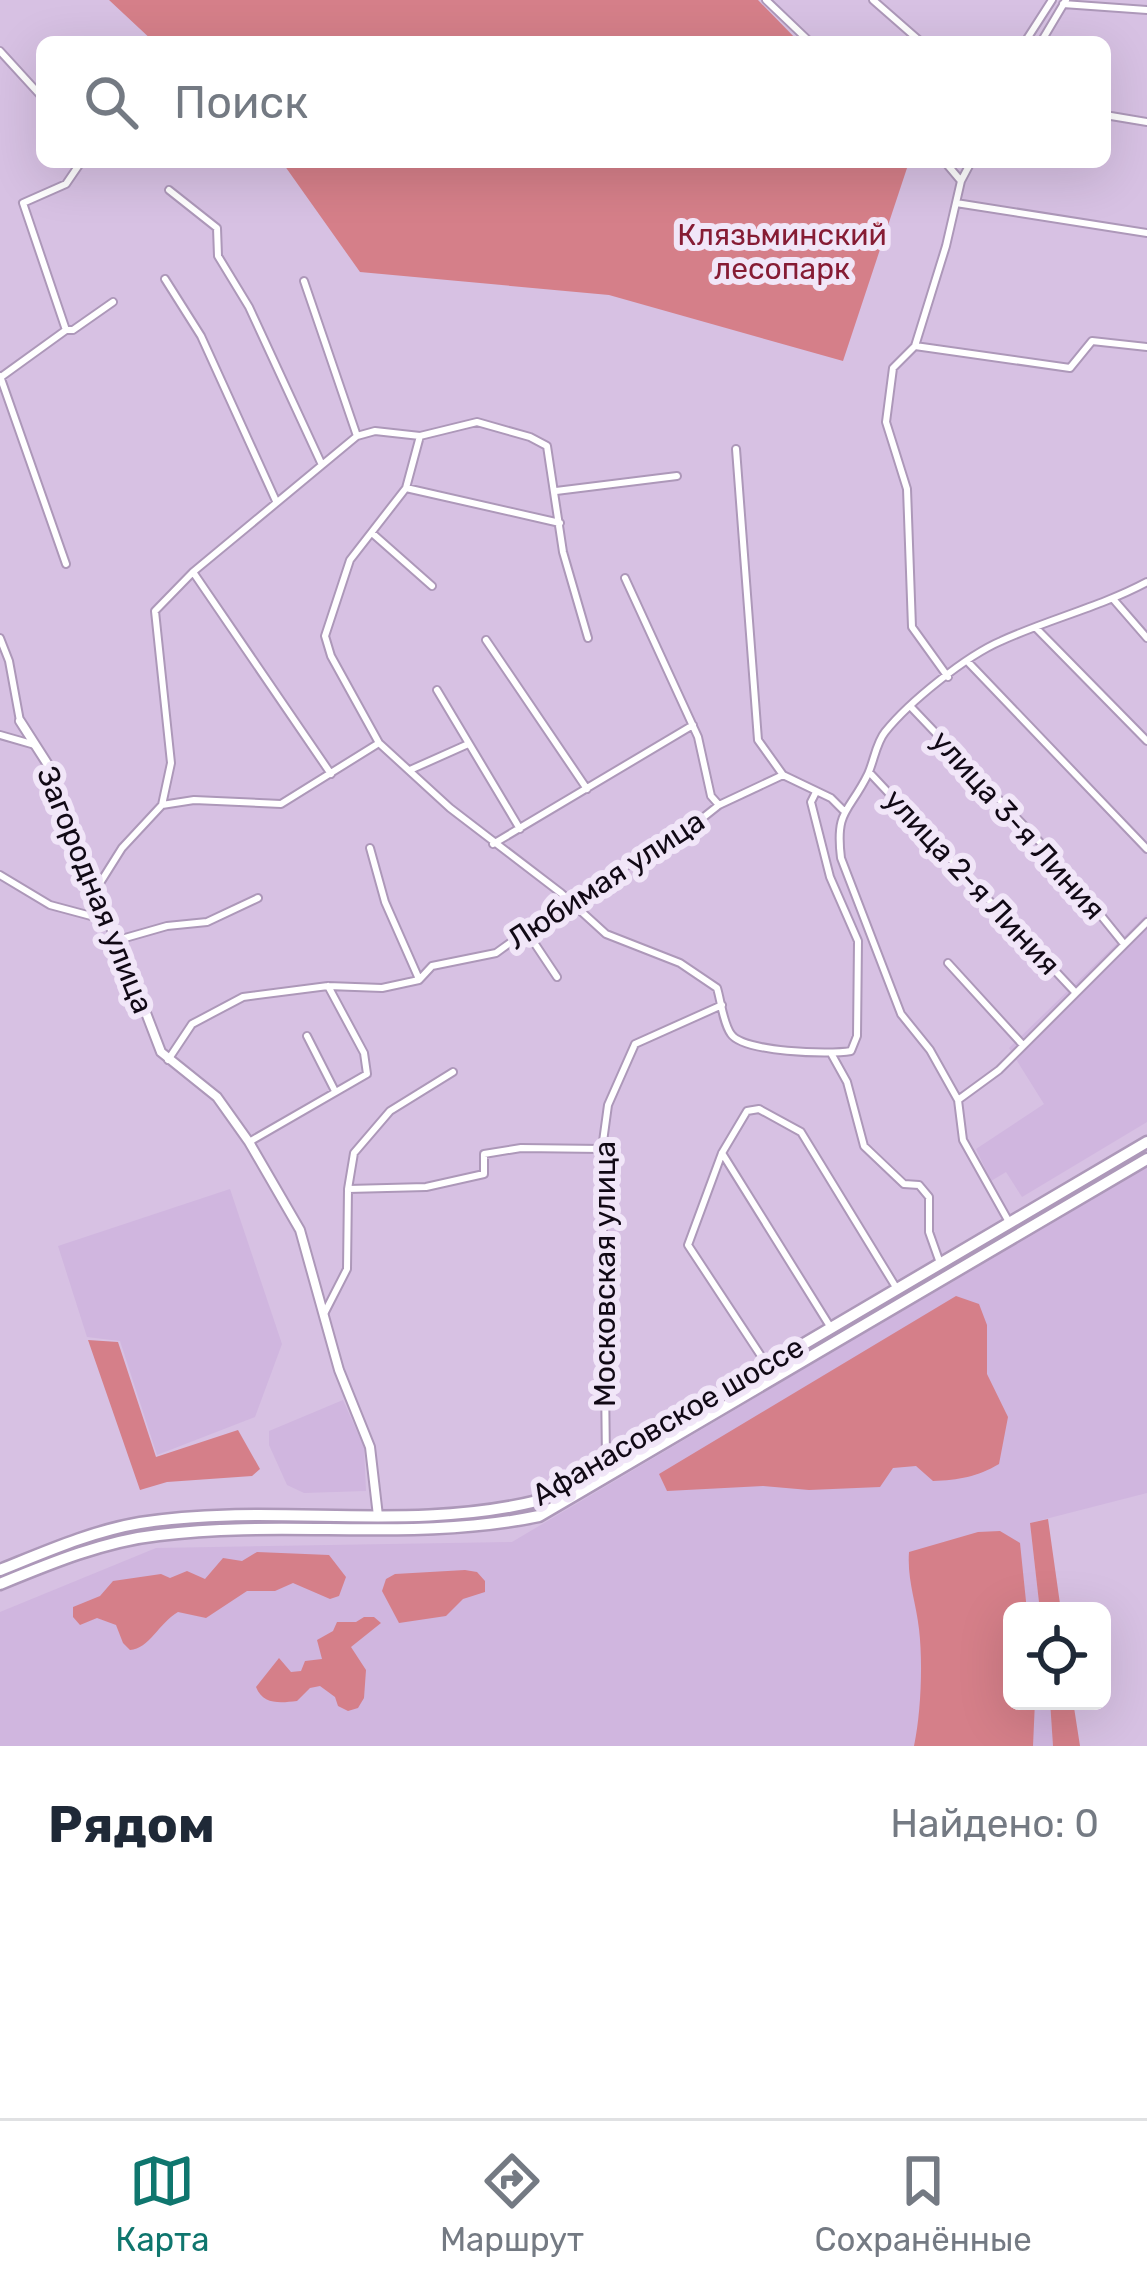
<!DOCTYPE html>
<html lang="ru">
<meta charset="utf-8">
<style>
:root{--surface:#fff;--page:#f2f2f3;--text:#1f2937;--muted:#747a83;--line:#e0e1e3;--accent:#0f766e}
body{margin:0;font-family:Rubik,sans-serif;background:var(--page);color:var(--text)}
.controls{position:absolute;right:36px;bottom:36px;display:grid;overflow:hidden;border-radius:18px;box-shadow:0 12px 48px #0002}
.controls button{width:108px;height:108px;display:grid;place-items:center;padding:0;border:0;border-bottom:3px solid var(--line);background:var(--surface);color:var(--text);font:60px sans-serif}
.list{margin:0;padding:0;list-style:none}
h2{display:flex;justify-content:space-between;align-items:center;height:156px;margin:0;padding:0 48px;font-size:51px}
h2 small{font-size:39px;font-weight:400;color:var(--muted)}
.icon{flex:none;width:66px;height:66px;fill:none;stroke:currentColor;stroke-width:2;stroke-linecap:round;stroke-linejoin:round}
.map{position:relative;flex:none;width:1147px;height:1746px;overflow:hidden}
.search{position:absolute;background:var(--surface);box-shadow:0 12px 48px #0002;left:36px;right:36px;top:36px;height:132px;display:flex;align-items:center;gap:30px;box-sizing:border-box;padding:0 42px;border-radius:18px;color:var(--muted);font-size:45px}
.sheet{height:372px;background:var(--surface)}
nav{display:flex;justify-content:space-around;align-items:center;box-sizing:border-box;height:168px;border-top:3px solid var(--line);background:var(--surface);font-size:33px;color:var(--muted)}
nav a{display:grid;justify-items:center;gap:6px}
nav .on{color:var(--accent)}
.map>svg:first-child{display:block}
.built{fill:#d0b6df}
.green{fill:#d57f89}
.lines{fill:none;stroke-linecap:round;stroke-linejoin:round}
.minor-casing{stroke:#ad98b9;stroke-width:10}
.tertiary-casing{stroke:#ad98b9;stroke-width:12}
.primary-casing{stroke:#ad98b9;stroke-width:15}
.minor{stroke:#fff;stroke-width:6}
.tertiary{stroke:#fff;stroke-width:8}
.primary{stroke:#fff;stroke-width:10}
.labels{text-anchor:middle;stroke-width:12;stroke-linejoin:round;paint-order:stroke}
.park-label{font-size:30px;fill:#861c34;stroke:#f1e6f8}
.street-label{font-size:30px;fill:#110915;stroke:#f1e6f8}
</style>
<div class="map">
<svg width="1147" height="1746" viewBox="0 0 1147 1746">
<rect width="100%" height="100%" fill="#d7c1e3"/>
<path class="built" d="M1147 914V1122L1022 1197 1006 1172 991 1181 976 1149 1044 1104 1009 1048Z
M1147 1165V1493L1030 1523 1040 1611H1012V1701H1050L1053 1746H0V1612L156 1548 512 1542Z
M230 1189 282 1344 255 1417 157 1455 120 1341 87 1337 58 1246Z
M343 1400 364 1447 366 1491 304 1493 287 1485 269 1445V1431Z"/>
<path class="green" d="M109 0H758L799 42H154Z
M282 162H909L843 361 609 295 360 272Z
M956 1296 979 1304 987 1325V1374L1008 1417 999 1464C977 1477 959 1480 933 1481L916 1466 893 1468 880 1487 809 1490 763 1486 667 1491 659 1474Z
M88 1340 118 1342 156 1457 238 1430 260 1469 252 1476 167 1482 140 1490Z
M1048 1519 1061 1611H1040L1030 1523Z
M1000 1531 1020 1543 1027 1611H1012V1701H1035L1033 1746H914C921 1713 923 1663 919 1629 916 1602 907 1580 909 1552L978 1532Z
M257 1552 329 1555 346 1577 339 1596 330 1599 293 1583 275 1591H247L206 1618 178 1612C159 1623 149 1649 130 1650L123 1643 116 1625 97 1618 80 1625 73 1617V1607L100 1596 113 1581 161 1574 170 1578 187 1571 205 1579 223 1558 242 1561Z
M465 1570 477 1572 485 1581V1592L463 1599 446 1616 399 1623 382 1591 386 1579 395 1574Z
M364 1617H374L381 1623 351 1647 366 1670 364 1698 358 1708 348 1711 338 1706 335 1697 320 1686 310 1688 297 1701C280 1703 263 1705 256 1687L279 1658 291 1672 301 1671 305 1661 322 1659 317 1640 333 1631 337 1622H356Z
M1050 1701H1073L1080 1746H1053Z"/>
<g class="lines">
<defs>
<path id="minor" d="M766 0 810 42
M873 0 921 42
M1063 4 1147 10
M1025 42 1052 0
M1041 42 1066 0
M0 51 42 97
M1105 115 1147 122
M81 162 66 184 23 203 66 330H73L113 302
M945 162 961 181
M169 190 217 228 218 256 249 307 322 465
M956 203 1147 233
M165 279 201 336 276 501
M304 281 357 436
M915 346 1070 368 1092 341 1147 347
M0 376 66 564
M1 377 66 330
M420 436 406 488 350 560 325 636 331 656 379 743 450 808 561 893 606 934 680 963 717 988C721 1001 723 1023 731 1034 743 1052 829 1055 851 1051L857 1036 858 941 830 877 811 802 816 792
M736 449 758 740 783 775 831 798 843 810
M406 488 560 523
M556 491 677 476
M372 533 432 586
M193 572 331 774
M625 578 698 737 711 796 719 805
M1114 600 1147 638
M1037 629 1147 741
M0 638 9 661 20 721
M486 640 587 789
M968 662 1147 849
M948 677 912 627 907 489 886 422 893 368 915 346 946 246 961 181 971 162
M437 690 520 829
M911 707 1053 856 1124 944
M0 735 35 745
M410 770 466 745
M869 772 1075 992
M162 805 171 763 155 611 193 572 357 436 375 431 420 436 477 422 530 437 547 446 563 552 588 638
M493 844 693 725
M370 848 385 902 419 979
M0 875 50 905 106 920
M95 891 122 848 162 805 194 800 281 804 379 743
M527 932 557 977
M118 940 167 926 207 922 258 898
M948 963 1022 1044
M307 1036 335 1091
M832 1055 847 1082 864 1146 904 1184 919 1185 929 1197V1232L940 1263
M168 1060 192 1024 243 997 328 986 382 988 419 980 432 966 496 953 568 901 690 828 719 805 783 775
M958 1100 999 1070 1147 922
M249 1142 367 1074 364 1053 328 986
M722 1153 831 1328
M348 1189 426 1187 484 1174V1154L521 1148 602 1149
M1009 1222 963 1140 958 1100 930 1050 901 1014 841 858C835 809 849 813 868 774 874 761 876 743 885 732 909 702 966 656 1001 641 1049 619 1100 607 1147 582
M325 1312 347 1269 348 1189 354 1153 390 1111 453 1072
M767 1365 688 1245 722 1153 747 1111 759 1109 801 1132 897 1289
M606 1459 602 1149 608 1105 635 1044 722 1005"/>
<path id="tertiary" d="M20 721 52 771 98 906 118 940 161 1052 217 1097 249 1142 300 1230 339 1370 370 1447 378 1516"/>
<path id="primary" d="M0 1570C45 1552 92 1531 140 1523 271 1502 407 1533 537 1501L1147 1142
M0 1584C51 1563 104 1541 159 1535 285 1519 414 1542 539 1516L1147 1159"/>
</defs>
<use href="#minor" class="minor-casing"/>
<use href="#tertiary" class="tertiary-casing"/>
<use href="#primary" class="primary-casing"/>
<use href="#minor" class="minor"/>
<use href="#tertiary" class="tertiary"/>
<use href="#primary" class="primary"/>
</g>
<g class="labels">
<g class="park-label">
<text x="782" y="245">Клязьминский<tspan x="782" dy="34">лесопарк</tspan></text>
</g>
<g class="street-label">
<text transform="translate(1018 825) rotate(48)" y="10">улица 3-я Линия</text>
<text transform="translate(606 880) rotate(-33)" y="10">Любимая улица</text>
<text transform="translate(972 882) rotate(47)" y="10">улица 2-я Линия</text>
<text transform="translate(95 890) rotate(68)" y="10">Загородная улица</text>
<text transform="translate(605 1274) rotate(-90)" y="10">Московская улица</text>
<text transform="translate(668 1421) rotate(-30)" y="10">Афанасовское шоссе</text>
</g>
</g>
</svg>
<div class="controls">
<button><svg class="icon" aria-label="locate" viewBox="0 0 24 24"><circle cx="12" cy="12" r="6"/><path d="M12 2v4M12 18v4M2 12h4M18 12h4"/></svg></button>
</div>
<div class="search"><svg class="icon" aria-label="search" viewBox="0 0 24 24"><circle cx="10" cy="10" r="6"/><path d="M15 15l6 6"/></svg>Поиск</div>
</div>
<section class="sheet">
<h2>Рядом<small>Найдено: 0</small></h2>
<ul class="list">
</ul>
</section>
<nav>
<a class="on"><svg class="icon" aria-label="map" viewBox="0 0 24 24"><path d="M3 6l6-2 6 2 6-2v14l-6 2-6-2-6 2zM9 4v14M15 6v14"/></svg>Карта</a>
<a><svg class="icon" aria-label="directions" viewBox="0 0 24 24"><path d="M12 3l9 9-9 9-9-9zM9 14v-3h6M13 9l2 2-2 2"/></svg>Маршрут</a>
<a><svg class="icon" aria-label="saved" viewBox="0 0 24 24"><path d="M7 4h10v16l-5-4-5 4z"/></svg>Сохранённые</a>
</nav>
